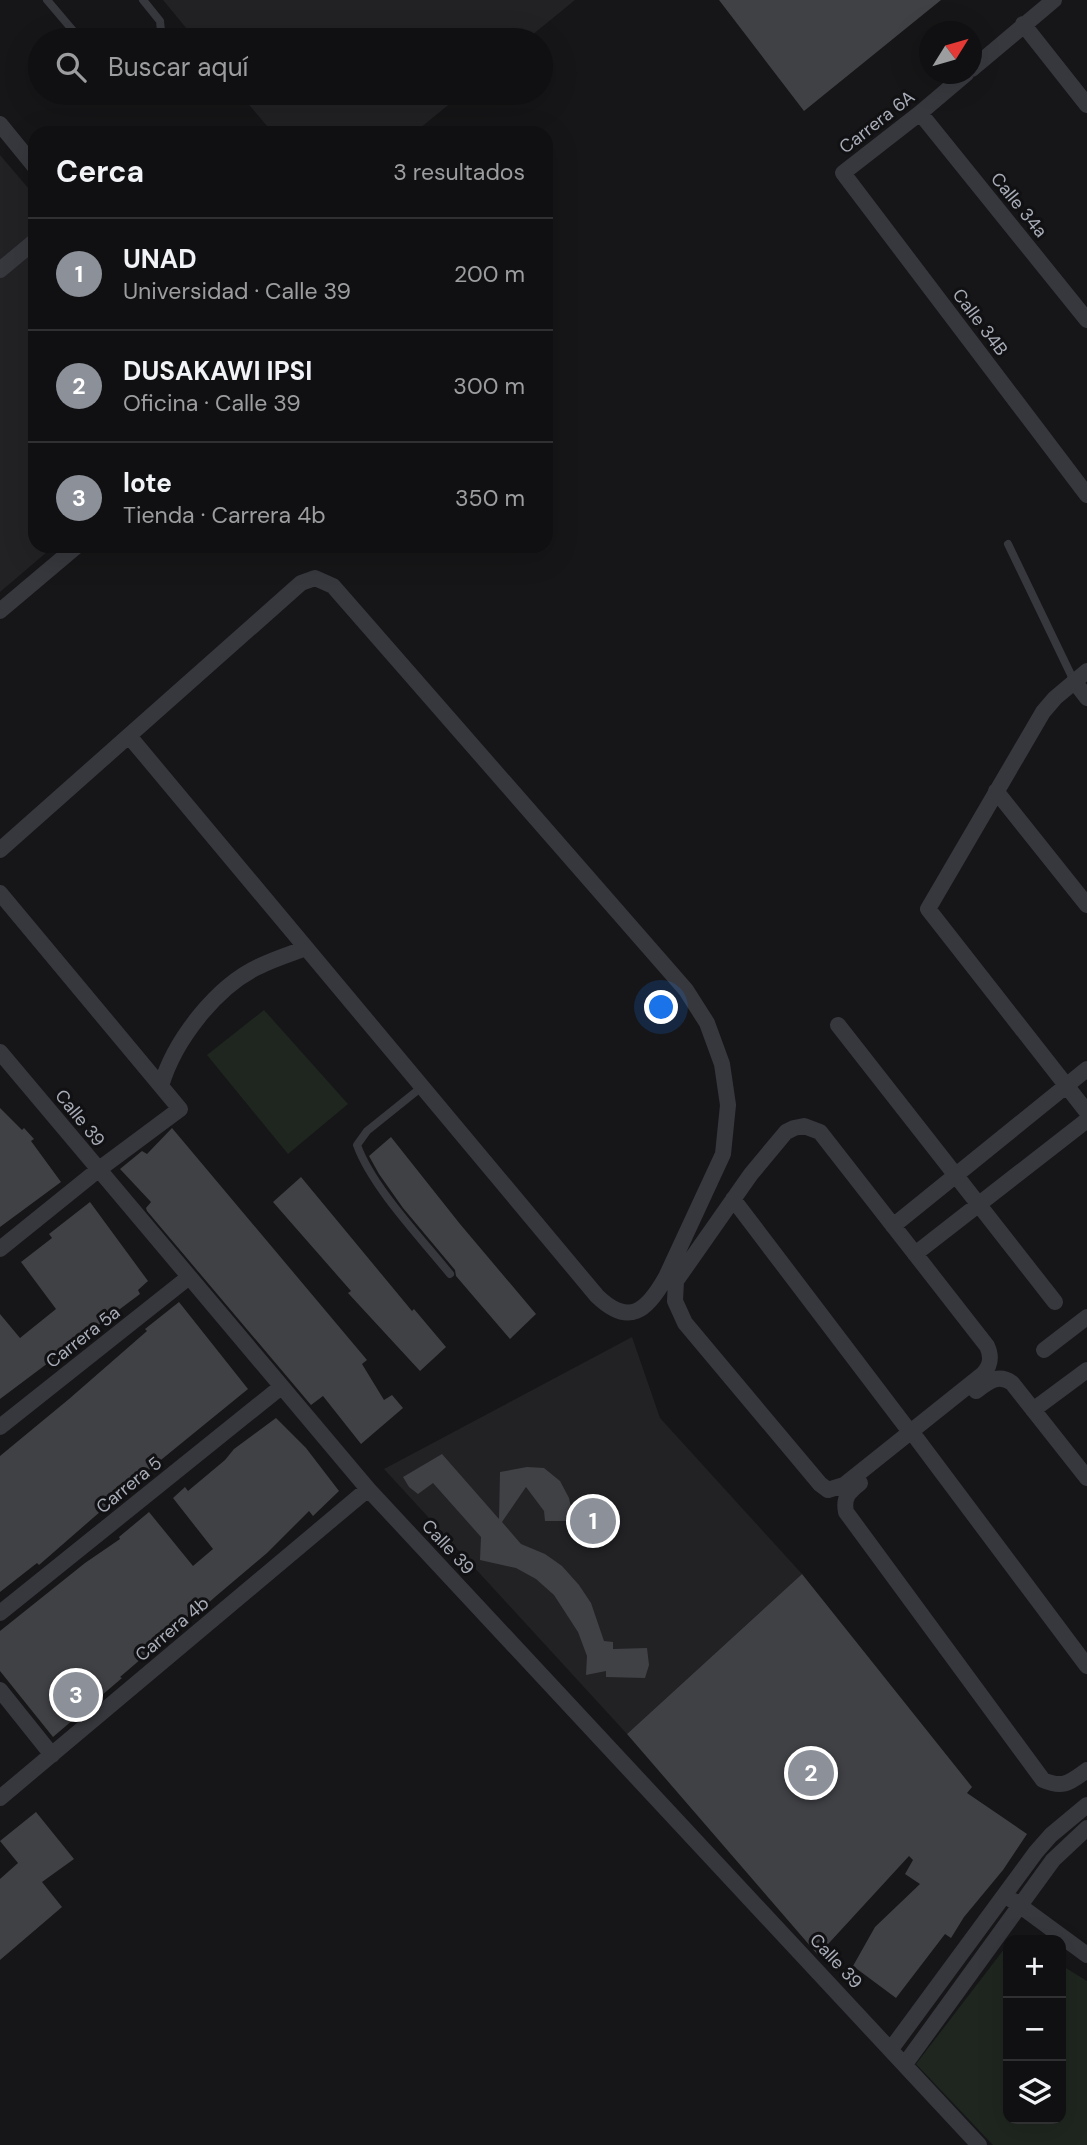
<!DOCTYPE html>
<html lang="es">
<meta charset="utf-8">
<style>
:root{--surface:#101012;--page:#1e1e20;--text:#f1f3f6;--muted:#9c9d9f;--line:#303032;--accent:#8c9099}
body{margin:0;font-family:"DM Sans",sans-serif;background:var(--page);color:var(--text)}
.controls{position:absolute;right:21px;bottom:21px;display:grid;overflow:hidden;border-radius:14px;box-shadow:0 7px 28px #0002}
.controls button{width:63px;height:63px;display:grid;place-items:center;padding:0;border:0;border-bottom:2px solid var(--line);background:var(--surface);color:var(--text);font:35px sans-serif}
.compass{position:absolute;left:919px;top:21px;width:63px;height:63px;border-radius:50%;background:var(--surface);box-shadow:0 7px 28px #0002;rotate:53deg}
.you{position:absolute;left:662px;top:1008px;width:24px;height:24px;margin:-18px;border:5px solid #fff;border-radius:50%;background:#1a73e8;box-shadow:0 0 0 10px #1a73e833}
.badge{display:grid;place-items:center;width:46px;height:46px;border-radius:50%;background:var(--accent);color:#fff;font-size:23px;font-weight:700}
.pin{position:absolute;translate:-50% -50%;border:4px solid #fff;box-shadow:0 2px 7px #0006}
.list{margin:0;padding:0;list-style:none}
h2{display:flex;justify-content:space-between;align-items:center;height:91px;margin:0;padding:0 28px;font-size:30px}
h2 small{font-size:23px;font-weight:400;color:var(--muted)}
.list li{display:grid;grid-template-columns:46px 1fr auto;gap:21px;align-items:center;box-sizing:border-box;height:112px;padding:0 28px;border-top:2px solid var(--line)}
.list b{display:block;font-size:26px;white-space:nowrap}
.list p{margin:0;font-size:23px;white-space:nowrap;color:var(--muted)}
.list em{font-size:23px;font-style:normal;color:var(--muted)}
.icon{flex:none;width:38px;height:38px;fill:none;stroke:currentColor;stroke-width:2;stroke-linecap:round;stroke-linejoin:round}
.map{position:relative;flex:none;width:1087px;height:2145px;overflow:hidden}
.search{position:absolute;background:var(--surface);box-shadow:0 7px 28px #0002;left:28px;top:28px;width:525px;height:77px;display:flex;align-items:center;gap:18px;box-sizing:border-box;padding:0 24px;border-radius:38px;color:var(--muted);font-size:26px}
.panel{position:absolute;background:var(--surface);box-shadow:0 7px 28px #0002;left:28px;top:126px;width:525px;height:427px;border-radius:21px}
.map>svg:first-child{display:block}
.built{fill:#222225}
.green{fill:#1e261f}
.building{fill:#404145}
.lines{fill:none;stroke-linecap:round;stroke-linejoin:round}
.lane{stroke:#37383d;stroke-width:8}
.street{stroke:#37383d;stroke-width:16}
.labels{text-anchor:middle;stroke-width:6;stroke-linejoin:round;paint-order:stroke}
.street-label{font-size:18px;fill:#a8adb8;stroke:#111113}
</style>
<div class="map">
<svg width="1087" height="2145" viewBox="0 0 1087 2145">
<rect width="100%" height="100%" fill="#161618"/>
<path class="built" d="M163 0H575L526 40H196Z
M239 93H463L414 133H273Z
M0 155 35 196V546H54L0 592Z
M632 1337 660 1418 802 1574 627 1734 384 1469Z"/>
<path class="green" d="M264 1010 348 1104 288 1154 207 1055Z
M1008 1944V2119H1061V1965L1087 1981V2145H993L916 2064Z"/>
<path class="building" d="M719 0H941L804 111Z
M0 1108 22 1130 24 1128 34 1139 31 1141 61 1182 0 1227Z
M172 1128 367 1360 362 1364 384 1400 392 1395 403 1408 361 1444 323 1396 311 1405 147 1211 146 1208 151 1202 120 1169 142 1151 147 1154Z
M391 1137 460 1224 536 1314 510 1339 456 1276 455 1270 403 1208 379 1174 369 1156Z
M301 1177 412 1311 414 1309 446 1347 420 1371 348 1293 351 1291 273 1202Z
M90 1202 148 1281 138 1290 140 1294 0 1399V1314L20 1338 56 1309 21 1262 52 1238 49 1234Z
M179 1302 248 1389 140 1477 39 1565 37 1563 0 1592V1456L69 1399 147 1331 145 1329Z
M276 1418 306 1448 339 1491 313 1516 309 1511 267 1553 215 1597 205 1606 202 1603 186 1619 184 1617 161 1638 163 1640 120 1677 122 1678 53 1737 0 1671V1631L85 1563 120 1539 119 1537 149 1512 193 1566 213 1549 173 1498 185 1487 188 1491 225 1460 234 1449Z
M442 1454 499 1519 500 1472 527 1467 544 1468 560 1481 569 1498 574 1521H545L544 1511 526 1487 502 1522 521 1544 545 1554 562 1566 579 1585 591 1603 604 1641 613 1642V1649L647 1648 649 1665 645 1678 606 1677V1671L586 1675 587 1656 578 1632 554 1595 536 1579 516 1568 480 1560 481 1537 433 1483 418 1494 409 1487 403 1477Z
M802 1574 972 1787 967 1793 1027 1834 1003 1870 964 1917 951 1938 945 1934 896 1998 853 1966 875 1927 920 1884 905 1874 913 1860 909 1856 818 1955 627 1734Z
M36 1812 74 1859 42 1882 62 1907 0 1960V1879L18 1863 0 1841Z"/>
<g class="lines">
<path class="lane" d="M47 0 81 40
M143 0 160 21 161 31 155 40
M1008 544 1074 681
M423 1086 367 1131 357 1145C372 1187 421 1238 450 1274"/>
<path class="street" d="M1023 24 1087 105
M972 69 1054 0
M966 74 920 113 843 173 1087 495
M920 113 1087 320
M0 124 35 167
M0 270 35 241
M0 611 77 546
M1087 671 1055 698 1043 712 928 909 1087 1112
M1074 681 1087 698
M996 791 1087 905
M0 850 301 583 315 578 333 586 686 990 707 1023 722 1064 728 1105 723 1154 666 1277C647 1311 629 1327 597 1296L129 736
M0 893 180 1109 98 1170 0 1249
M838 1025 1055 1302
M0 1052 368 1489 979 2145
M161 1086C174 1041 216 986 260 966 274 959 290 954 306 948
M804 1126 820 1132 987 1346C992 1357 991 1365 983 1374L844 1485 828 1490 820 1484 685 1323 675 1301 676 1281 751 1174 786 1132 794 1128Z
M733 1199 910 1432
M893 1226 1087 1069
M915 1254 1087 1120
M1044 1350 1087 1317
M976 1391C988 1382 998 1373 1012 1383L1087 1478
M1033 1410 1087 1370
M0 1427 189 1277
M917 1439 1087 1666
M860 1483C849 1492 843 1497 846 1512L1043 1780C1064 1789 1070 1782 1087 1770
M0 1613 281 1387
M0 1690 52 1755
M0 1798 368 1489
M1012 1900 1087 1955
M891 2049 1036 1852 1051 1835 1087 1805
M905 2064 1053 1860 1087 1828"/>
</g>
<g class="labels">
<g class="street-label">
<text transform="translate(877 122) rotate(-38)" y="6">Carrera 6A</text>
<text transform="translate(1019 205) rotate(51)" y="6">Calle 34a</text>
<text transform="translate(980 322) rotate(53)" y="6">Calle 34B</text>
<text transform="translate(80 1118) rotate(51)" y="6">Calle 39</text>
<text transform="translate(83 1337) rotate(-38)" y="6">Carrera 5a</text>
<text transform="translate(129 1485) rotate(-39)" y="6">Carrera 5</text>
<text transform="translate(448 1547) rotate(47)" y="6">Calle 39</text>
<text transform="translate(172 1629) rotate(-40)" y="6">Carrera 4b</text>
<text transform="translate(836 1961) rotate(47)" y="6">Calle 39</text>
</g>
</g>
</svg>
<div class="controls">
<button>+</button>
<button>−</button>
<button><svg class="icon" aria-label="layers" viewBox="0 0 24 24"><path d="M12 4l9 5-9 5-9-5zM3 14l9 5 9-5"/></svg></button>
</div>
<svg class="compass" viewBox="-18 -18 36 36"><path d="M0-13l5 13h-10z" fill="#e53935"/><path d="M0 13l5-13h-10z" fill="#9c9d9f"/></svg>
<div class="you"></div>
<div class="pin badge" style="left:593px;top:1521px">1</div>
<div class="pin badge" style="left:811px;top:1773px">2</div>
<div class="pin badge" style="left:76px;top:1695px">3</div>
<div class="search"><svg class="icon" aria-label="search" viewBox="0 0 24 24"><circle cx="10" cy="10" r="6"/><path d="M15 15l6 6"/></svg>Buscar aquí</div>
<section class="panel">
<h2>Cerca<small>3 resultados</small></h2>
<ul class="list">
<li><span class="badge">1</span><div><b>UNAD</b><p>Universidad · Calle 39</p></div><em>200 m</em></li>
<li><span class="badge">2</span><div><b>DUSAKAWI IPSI</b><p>Oficina · Calle 39</p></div><em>300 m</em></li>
<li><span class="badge">3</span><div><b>lote</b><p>Tienda · Carrera 4b</p></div><em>350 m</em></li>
</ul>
</section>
</div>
